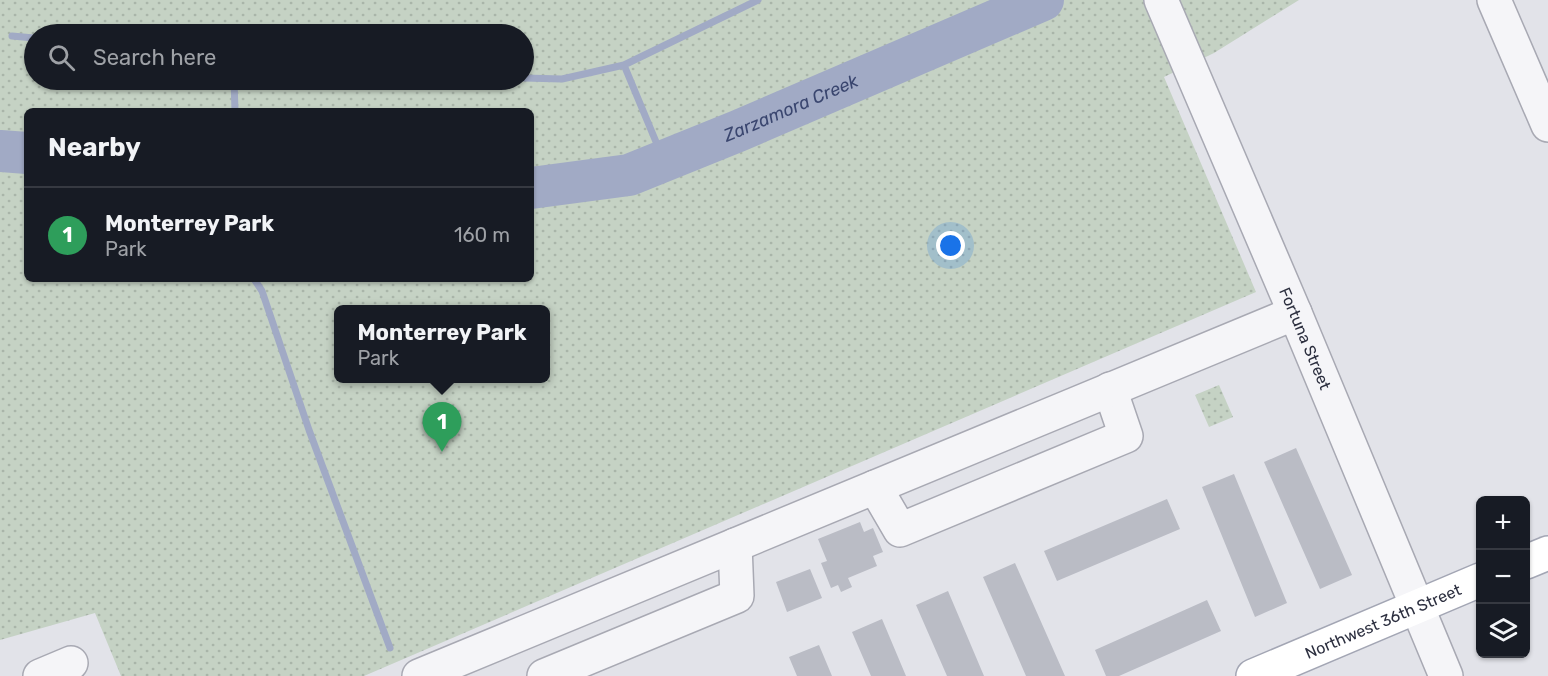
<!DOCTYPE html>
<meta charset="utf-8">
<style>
:root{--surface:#171b24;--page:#242831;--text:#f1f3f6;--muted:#9ea1a6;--line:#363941;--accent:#7c3aed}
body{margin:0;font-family:Rubik,sans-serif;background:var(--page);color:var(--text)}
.controls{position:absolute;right:18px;bottom:18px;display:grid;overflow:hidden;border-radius:9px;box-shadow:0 2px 4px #0004}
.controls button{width:54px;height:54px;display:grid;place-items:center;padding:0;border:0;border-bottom:2px solid var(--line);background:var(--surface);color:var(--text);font:30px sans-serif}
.you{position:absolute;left:951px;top:246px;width:21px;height:21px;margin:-15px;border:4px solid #fff;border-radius:50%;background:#1a73e8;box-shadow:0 0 0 9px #1a73e833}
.badge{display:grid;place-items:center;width:39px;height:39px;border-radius:50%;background:var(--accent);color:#fff;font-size:20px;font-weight:700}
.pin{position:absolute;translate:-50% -50px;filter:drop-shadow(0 2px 3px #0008)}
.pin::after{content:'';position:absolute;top:32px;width:21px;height:18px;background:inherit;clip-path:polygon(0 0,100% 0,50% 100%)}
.popup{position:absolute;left:334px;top:305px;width:216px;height:78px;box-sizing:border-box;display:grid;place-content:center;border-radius:9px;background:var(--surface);filter:drop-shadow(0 2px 4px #0005);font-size:20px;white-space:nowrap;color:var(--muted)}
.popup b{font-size:22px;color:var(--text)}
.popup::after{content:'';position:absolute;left:50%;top:100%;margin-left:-12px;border:12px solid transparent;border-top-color:var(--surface)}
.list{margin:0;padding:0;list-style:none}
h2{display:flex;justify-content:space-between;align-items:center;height:78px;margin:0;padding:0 24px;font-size:26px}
h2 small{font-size:20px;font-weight:400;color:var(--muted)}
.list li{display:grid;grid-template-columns:39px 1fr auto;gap:18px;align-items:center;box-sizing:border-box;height:96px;padding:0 24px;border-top:2px solid var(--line)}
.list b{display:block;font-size:22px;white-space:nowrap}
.list p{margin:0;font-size:20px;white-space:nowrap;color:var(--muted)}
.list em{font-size:20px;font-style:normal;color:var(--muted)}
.icon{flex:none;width:33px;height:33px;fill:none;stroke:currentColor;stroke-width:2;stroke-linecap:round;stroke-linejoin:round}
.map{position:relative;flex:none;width:1548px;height:676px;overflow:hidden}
.search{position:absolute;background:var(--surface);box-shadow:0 2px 4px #0004;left:24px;top:24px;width:510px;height:66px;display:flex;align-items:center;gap:15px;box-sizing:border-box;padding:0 21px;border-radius:33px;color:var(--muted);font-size:22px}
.panel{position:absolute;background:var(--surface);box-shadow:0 2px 4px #0004;left:24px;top:108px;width:510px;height:174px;border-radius:9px}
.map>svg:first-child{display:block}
.grass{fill:url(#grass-dots);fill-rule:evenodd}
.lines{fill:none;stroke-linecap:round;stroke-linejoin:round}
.stream{stroke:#a1aac5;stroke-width:7}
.river{stroke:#a1aac5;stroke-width:42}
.building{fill:#babcc5}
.minor-casing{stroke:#a8a9b3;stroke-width:36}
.major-casing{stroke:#a3a6b4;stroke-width:36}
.minor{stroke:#f5f5f8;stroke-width:33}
.major{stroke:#fff;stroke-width:33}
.labels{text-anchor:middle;stroke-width:5;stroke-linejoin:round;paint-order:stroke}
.street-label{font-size:16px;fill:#2c2f3f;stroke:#f2f3f7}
.water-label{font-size:18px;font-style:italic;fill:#3a466f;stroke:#f2f3f7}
</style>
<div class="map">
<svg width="1548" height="676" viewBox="0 0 1548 676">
<defs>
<pattern id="grass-dots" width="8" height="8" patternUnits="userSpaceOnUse" patternTransform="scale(1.5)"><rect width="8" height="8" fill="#c5d2c4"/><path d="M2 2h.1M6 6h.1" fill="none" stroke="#a9b5a9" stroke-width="1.8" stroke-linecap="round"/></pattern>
</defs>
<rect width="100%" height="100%" fill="#e2e3e9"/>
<path class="grass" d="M0 0H1299L1214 53 1164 77 1256 292 364 676H121L95 613 0 640ZM34 34H524V80H34ZM27 111H531V279H27ZM338 310H546V378H338Z
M1219 385 1233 417 1209 427 1195 395Z"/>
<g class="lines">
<path class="stream" d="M12 36 34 38
M624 65 664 161
M524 78 562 79 624 65 758 0
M234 80 235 111
M254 279 262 291 309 430 390 648"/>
<g class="river">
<path d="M0 151 27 153"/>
<path id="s1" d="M531 188 629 175 738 131 1043 0"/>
</g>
</g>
<path class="building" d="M1296 448 1352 575 1320 589 1264 462Z
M1234 474 1287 603 1255 617 1202 487Z
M1167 499 1180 529 1057 581 1044 551Z
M860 522 864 532 873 528 883 552 873 556 877 566 848 578 852 587 841 592 838 585 831 588 821 563 827 561 818 539Z
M1015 563 1065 676H1026L983 577Z
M810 569 822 598 787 612 776 582Z
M948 591 984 676H947L916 605Z
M1207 600 1221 631 1119 676H1106L1095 650Z
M882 619 906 676H871L852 632Z
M819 645 832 676H797L789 657Z"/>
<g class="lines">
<defs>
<g id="minor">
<path id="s2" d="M1161 0 1295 313 1446 676"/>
<path d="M1494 0 1548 125"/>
<path d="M875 487 900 530 1126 436 1110 389"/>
<path d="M40 676 71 663"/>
<path d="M419 676 1295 313"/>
<path d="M544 676 737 596 735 545"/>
</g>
<g id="major">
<path d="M1526 562 1548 553"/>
<path id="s3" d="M1253 676 1480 580"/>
</g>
</defs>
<use href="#minor" class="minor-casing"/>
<use href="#major" class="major-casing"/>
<use href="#minor" class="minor"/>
<use href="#major" class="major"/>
</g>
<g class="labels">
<g class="street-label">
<text dy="6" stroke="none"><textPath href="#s2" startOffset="368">Fortuna Street</textPath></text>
<text dy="6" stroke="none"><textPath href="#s3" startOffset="141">Northwest 36th Street</textPath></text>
</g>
<g class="water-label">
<text dy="6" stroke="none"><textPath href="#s1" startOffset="274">Zarzamora Creek</textPath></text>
</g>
</g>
</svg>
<div class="controls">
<button>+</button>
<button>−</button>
<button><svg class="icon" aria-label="layers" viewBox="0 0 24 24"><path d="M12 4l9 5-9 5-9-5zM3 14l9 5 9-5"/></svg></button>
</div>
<div class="you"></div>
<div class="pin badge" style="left:442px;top:452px;background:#2e9e5b">1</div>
<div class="popup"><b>Monterrey Park</b>Park</div>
<div class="search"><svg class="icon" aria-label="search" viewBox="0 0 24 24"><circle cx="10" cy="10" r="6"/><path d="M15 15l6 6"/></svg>Search here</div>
<section class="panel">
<h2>Nearby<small></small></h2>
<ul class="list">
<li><span class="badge" style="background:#2e9e5b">1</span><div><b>Monterrey Park</b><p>Park</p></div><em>160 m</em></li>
</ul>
</section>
</div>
